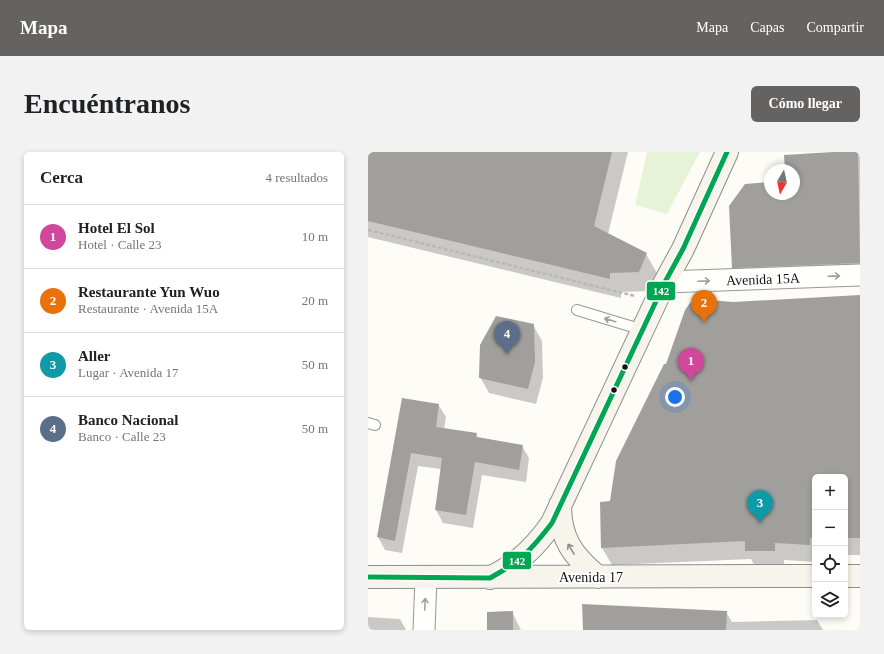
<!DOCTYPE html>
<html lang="es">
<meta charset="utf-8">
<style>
:root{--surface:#fff;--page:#f2f2f2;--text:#202124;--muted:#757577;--line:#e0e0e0;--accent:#646362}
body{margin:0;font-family:"Times New Roman",serif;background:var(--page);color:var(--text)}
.controls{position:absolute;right:12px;bottom:12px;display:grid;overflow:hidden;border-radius:6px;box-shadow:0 2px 6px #0003}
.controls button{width:36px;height:36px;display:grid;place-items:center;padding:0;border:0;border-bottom:1px solid var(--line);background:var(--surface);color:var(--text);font:20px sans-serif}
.compass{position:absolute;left:396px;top:12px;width:36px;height:36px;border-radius:50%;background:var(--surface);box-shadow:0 2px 6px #0003;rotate:189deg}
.you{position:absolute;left:307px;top:245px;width:14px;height:14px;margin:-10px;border:3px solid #fff;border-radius:50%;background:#1a73e8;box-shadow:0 0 0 6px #1a73e833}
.badge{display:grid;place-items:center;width:26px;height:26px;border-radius:50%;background:var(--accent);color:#fff;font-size:13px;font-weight:700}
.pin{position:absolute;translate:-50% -33px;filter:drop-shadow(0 1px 2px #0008)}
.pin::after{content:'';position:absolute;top:21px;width:14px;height:12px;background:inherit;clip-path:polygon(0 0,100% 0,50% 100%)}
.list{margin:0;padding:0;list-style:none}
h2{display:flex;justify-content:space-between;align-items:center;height:52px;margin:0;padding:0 16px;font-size:17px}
h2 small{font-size:13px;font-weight:400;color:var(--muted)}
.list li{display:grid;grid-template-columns:26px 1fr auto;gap:12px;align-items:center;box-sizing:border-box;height:64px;padding:0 16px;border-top:1px solid var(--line)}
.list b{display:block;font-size:15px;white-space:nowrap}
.list p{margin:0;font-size:13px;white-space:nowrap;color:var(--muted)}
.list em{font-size:13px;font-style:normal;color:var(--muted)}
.icon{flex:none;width:22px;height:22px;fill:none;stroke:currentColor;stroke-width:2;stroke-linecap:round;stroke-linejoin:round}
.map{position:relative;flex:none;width:492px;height:478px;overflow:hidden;border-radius:6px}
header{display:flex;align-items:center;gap:24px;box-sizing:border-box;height:56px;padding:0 20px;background:var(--accent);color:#fff}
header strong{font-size:19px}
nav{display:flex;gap:22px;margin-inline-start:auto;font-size:14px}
.intro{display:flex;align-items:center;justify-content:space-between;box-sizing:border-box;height:96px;padding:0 24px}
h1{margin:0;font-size:28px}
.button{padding:10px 18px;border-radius:6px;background:var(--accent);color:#fff;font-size:14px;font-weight:700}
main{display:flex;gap:24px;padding:0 24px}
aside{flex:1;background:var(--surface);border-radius:6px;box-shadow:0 2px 6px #0003}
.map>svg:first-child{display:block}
.green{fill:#e7f3d7}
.shadow{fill:#0003}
.building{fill:#a19f9c}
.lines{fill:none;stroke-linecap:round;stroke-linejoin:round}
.lane-casing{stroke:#979795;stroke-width:12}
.street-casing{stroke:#979795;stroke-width:23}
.secondary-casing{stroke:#8e8d8b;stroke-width:24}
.path{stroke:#b9b9b8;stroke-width:2.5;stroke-dasharray:4 2;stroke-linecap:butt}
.lane{stroke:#fffffe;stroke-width:10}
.street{stroke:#fffffe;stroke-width:21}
.secondary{stroke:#f6f4eb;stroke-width:22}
.bus-1-casing{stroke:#fff;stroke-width:8}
.bus-1{stroke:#00a651;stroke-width:5}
.oneway{stroke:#a0a09f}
.oneway2{stroke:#8f8e89}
.bus-dot{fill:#111;stroke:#fff;stroke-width:1.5}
.labels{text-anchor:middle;stroke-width:4;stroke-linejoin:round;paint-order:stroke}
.street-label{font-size:14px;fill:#111;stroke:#fff}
.line-badge{stroke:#fff;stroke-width:1.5}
.badge-label{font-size:11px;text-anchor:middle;font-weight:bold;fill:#fff}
</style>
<header>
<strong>Mapa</strong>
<nav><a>Mapa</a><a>Capas</a><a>Compartir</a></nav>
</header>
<div class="intro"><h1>Encuéntranos</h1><a class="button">Cómo llegar</a></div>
<main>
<aside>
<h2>Cerca<small>4 resultados</small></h2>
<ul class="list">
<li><span class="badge" style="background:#d1479c">1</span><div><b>Hotel El Sol</b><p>Hotel · Calle 23</p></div><em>10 m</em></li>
<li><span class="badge" style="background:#e8710a">2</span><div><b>Restaurante Yun Wuo</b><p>Restaurante · Avenida 15A</p></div><em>20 m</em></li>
<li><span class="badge" style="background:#0f9aa8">3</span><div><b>Aller</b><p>Lugar · Avenida 17</p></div><em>50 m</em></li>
<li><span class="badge" style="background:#5c6f8a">4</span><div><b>Banco Nacional</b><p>Banco · Calle 23</p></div><em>50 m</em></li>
</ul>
</aside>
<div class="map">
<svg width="492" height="478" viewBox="0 0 492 478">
<rect width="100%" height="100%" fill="#fdfcf7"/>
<path class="green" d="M279 0H332L299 62 267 53Z"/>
<path class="shadow" d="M0 0H260L240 82 278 102 289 121 282 139 253 140V146L0 85Z
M482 0H490L492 4V130L375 133 364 115 402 31V42H426V18H418Z
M492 144V403H477V325H447V410L416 408V417L388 416 383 407 244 413 234 396 243 350 298 213 365 151Z
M165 173 174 189 175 226 168 252 121 241 112 225Z
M35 248 70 252 78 265 76 277 108 282 110 285 154 294 161 306 158 330 114 323 105 376 75 371 68 358 73 317 50 314 34 401 17 398 10 385Z
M144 460 153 478H120Z
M358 460 364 470 449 468 455 478H216Z
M0 465 32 467 38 478H0Z"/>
<path class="building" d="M0 0H244L226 74 279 101 271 120 242 121V127L0 69Z
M465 0H490L492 111 364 116 361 54 377 32 402 30V42H426V18H417L416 3Z
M492 143V386H477V325H447V386H442V393L407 391V399H377V389L233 396 232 350 242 349 248 309 296 212H298L317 158 322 151 328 147 365 150Z
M128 164 166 172 167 210 160 237 111 226 112 193Z
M34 246 71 252 68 275 109 281 108 285 155 293 151 318 107 310 98 363 67 358 74 306 43 301 27 389 9 385Z
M214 452 359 459 358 478H215Z
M145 459V478H119V460Z"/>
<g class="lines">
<defs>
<path id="lane" d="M209 158 275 178
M0 271 7 273"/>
<path id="street" d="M297 130 492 123
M56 478 58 426"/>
<path id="secondary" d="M192 353C192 387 205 404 230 425
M477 424H492
M0 425 447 424
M122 426C149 412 167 396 184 371L297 130 315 97 359 0"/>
</defs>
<use href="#lane" class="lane-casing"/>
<use href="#street" class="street-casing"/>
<use href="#secondary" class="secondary-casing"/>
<path class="path" d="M0 78 267 144"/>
<use href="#lane" class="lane"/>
<use href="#street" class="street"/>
<use href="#secondary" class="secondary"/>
<defs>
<path id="bus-1" d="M0 425 122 426C152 410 164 397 184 371L297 130 315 97 359 0"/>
</defs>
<use href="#bus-1" class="bus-1-casing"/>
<use href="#bus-1" class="bus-1"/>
</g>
<defs><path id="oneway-shaft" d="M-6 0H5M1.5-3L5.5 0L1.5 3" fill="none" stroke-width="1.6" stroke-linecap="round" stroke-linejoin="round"/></defs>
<g class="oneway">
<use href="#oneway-shaft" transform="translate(466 124) rotate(-2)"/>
<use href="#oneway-shaft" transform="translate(336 129) rotate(-2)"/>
<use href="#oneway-shaft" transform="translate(242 168) rotate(-164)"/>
<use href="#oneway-shaft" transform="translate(57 452) rotate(-88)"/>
</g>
<use class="oneway2" href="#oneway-shaft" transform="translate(203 397) rotate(-121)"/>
<g class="bus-dot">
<circle cx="257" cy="215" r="3.5"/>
<circle cx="246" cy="238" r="3.5"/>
</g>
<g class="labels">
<g class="street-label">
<text transform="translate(395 127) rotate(-2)" y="5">Avenida 15A</text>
<text x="223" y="430">Avenida 17</text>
</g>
</g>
<g class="line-badge">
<rect x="278" y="129" width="30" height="20" rx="4" fill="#00a651"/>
<rect x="134" y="399" width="30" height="19" rx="4" fill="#00a651"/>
</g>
<g class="badge-label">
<text x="293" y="143">142</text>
<text x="149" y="413">142</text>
</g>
</svg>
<div class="controls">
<button>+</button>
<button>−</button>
<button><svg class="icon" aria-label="locate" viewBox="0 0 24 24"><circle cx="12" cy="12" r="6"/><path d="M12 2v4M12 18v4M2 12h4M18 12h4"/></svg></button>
<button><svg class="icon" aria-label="layers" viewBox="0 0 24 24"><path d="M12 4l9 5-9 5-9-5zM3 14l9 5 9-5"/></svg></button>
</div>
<svg class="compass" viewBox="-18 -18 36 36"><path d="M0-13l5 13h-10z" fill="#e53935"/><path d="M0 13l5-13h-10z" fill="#757577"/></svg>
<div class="you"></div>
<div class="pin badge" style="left:323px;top:229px;background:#d1479c">1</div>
<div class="pin badge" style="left:336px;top:171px;background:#e8710a">2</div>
<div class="pin badge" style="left:392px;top:371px;background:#0f9aa8">3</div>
<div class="pin badge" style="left:139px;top:202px;background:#5c6f8a">4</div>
</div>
</main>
